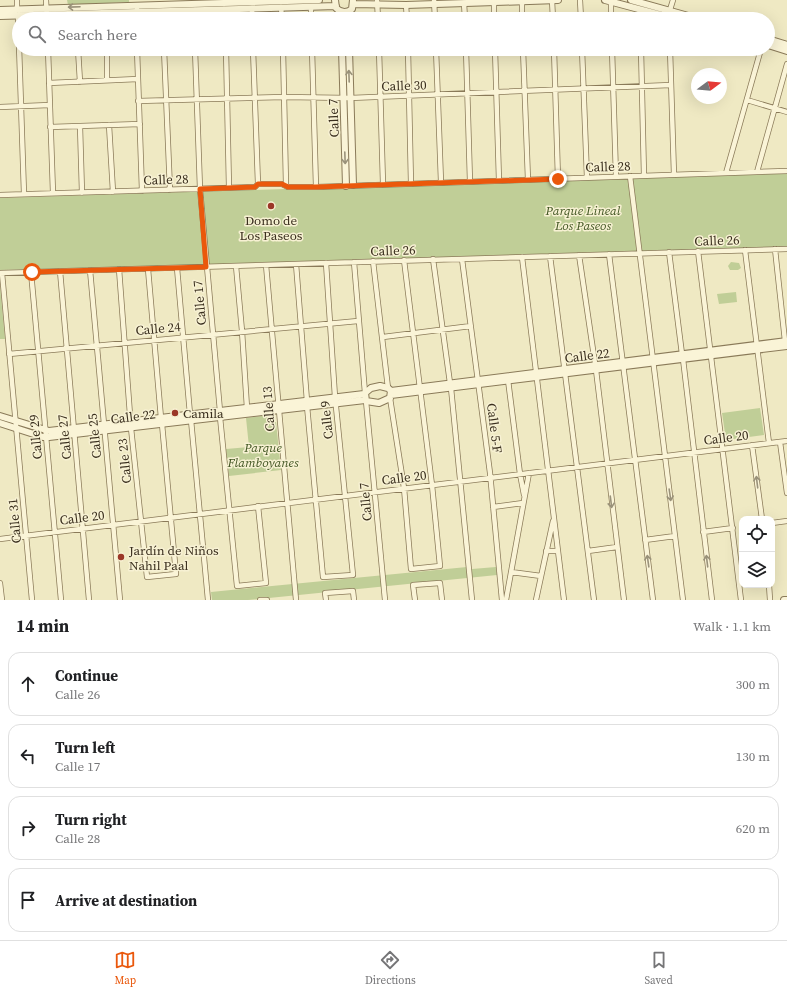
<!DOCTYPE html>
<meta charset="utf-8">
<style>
:root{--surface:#fff;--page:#f2f2f2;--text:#202124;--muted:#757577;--line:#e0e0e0;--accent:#ea580c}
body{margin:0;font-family:"Source Serif 4",serif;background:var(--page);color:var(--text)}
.controls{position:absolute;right:12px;bottom:12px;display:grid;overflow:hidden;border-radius:8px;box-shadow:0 4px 16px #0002}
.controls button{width:36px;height:36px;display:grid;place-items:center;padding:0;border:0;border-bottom:1px solid var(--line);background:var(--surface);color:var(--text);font:20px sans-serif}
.compass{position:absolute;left:691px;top:68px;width:36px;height:36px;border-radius:50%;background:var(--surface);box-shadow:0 4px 16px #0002;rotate:74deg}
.stop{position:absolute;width:12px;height:12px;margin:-9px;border:3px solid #ea580c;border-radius:50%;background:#fff}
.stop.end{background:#ea580c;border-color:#fff;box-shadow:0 1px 4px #0008}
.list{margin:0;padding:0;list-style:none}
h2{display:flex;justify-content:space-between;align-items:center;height:52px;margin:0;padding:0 16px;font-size:17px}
h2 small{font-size:13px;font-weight:400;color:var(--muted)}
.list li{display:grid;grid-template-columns:26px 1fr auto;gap:12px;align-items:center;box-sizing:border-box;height:64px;margin:0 8px 8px;padding:0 8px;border:1px solid var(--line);border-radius:12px}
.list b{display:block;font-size:15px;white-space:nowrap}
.list p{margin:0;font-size:13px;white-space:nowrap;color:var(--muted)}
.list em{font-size:13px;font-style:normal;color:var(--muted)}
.icon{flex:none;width:22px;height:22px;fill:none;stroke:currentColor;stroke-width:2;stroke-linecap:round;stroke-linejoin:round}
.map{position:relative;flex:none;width:787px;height:600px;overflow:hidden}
.search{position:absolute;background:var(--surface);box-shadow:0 4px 16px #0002;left:12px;right:12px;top:12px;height:44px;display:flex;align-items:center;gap:10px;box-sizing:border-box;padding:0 14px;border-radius:22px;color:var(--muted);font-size:15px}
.sheet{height:340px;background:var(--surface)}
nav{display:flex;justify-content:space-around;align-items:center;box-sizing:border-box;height:56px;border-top:1px solid var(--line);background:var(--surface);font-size:11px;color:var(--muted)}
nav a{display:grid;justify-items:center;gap:2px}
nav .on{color:var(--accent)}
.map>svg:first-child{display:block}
.green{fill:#c0ce97}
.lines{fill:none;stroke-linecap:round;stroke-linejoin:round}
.minor-casing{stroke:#8a7a59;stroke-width:6}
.tertiary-casing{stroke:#8a7a59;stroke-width:8}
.minor{stroke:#faf4d7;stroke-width:4.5}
.tertiary{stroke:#faf4d7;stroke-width:6}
.oneway{stroke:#9a927a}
.route{stroke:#ea580c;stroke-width:5}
.poi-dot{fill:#9b3727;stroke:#f7f1d3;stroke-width:1.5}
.labels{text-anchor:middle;stroke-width:3;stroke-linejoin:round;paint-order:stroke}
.street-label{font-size:13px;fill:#3a2f1e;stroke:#f7f1d3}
.park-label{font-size:13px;font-style:italic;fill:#435724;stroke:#f7f1d3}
.poi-label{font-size:13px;fill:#3a2f1e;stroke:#f7f1d3;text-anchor:start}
</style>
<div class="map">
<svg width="787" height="600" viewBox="0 0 787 600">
<rect width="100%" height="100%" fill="#efe9c3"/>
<path class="green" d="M67 0H129V2L68 5Z
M787 173V247L373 261 0 270V198Z
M731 262 739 263 741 268 738 270H730L728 266Z
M0 285 5 339H0Z
M736 292 737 302 719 304 717 294Z
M760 408 764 435 726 440 722 413Z
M270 415V423L276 422 281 470 229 476 226 449 249 447 246 418Z
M467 567 472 569 496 567 497 575 248 600H212L211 592Z"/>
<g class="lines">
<defs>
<path id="minor" d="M17 0V9
M46 0 47 19
M377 0 378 19
M434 0 435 19
M552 0 553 19
M580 0 581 19
M494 2V19
M522 2V19
M611 2V19
M464 3 465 19
M406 5 407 19
M281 7 282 19
M311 7V19
M252 8V19
M137 9V19
M224 9 225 19
M195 10V19
M640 10V19
M163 11V19
M107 13V19
M669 13 673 0
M18 16 24 194
M48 49 53 193
M78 49 80 82
M107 49V80
M137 49 142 191
M164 49 170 190
M195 49 200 189 220 411
M226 49 229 188
M253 49 258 184
M283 49 286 185
M312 49 316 187
M379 49 383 184
M408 49 411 184
M436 49 441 182
M466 49 470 182
M495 49 499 181
M523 49 528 180
M554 49 558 179
M582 49 587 178
M612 49 616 177
M641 49 644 176
M670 49 674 175
M49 83 138 79
M747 100 787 112
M138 101 284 97 350 98 671 85
M0 107 50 105
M109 125 113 192
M80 126 82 193
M50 127 140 124
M757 172 787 64
M726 173 761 49
M630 176 683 600
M0 195 255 187 258 184H282L288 187H316L787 171
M775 249 785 341
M745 250 769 443
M698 251 741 600
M669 252 682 354
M609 254 653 600
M579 255 596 370 624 600
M550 256 594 600
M522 257 564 600
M433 259 450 383
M462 259 490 473 502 600
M373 261 388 388
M354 262 365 393
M296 264 307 401
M266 265 296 600
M236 266 242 331 247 408
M177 268 190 414
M119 269 131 428 147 577 176 574 162 424
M148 269 161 418
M90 270 120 600
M60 271 89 600
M31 272 61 600
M0 273 787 249
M2 273 32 600
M383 337 471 326
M9 354 358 321
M683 359 712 600
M508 380 520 474 524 495
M451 388 472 600
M390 398 404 488 411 569 440 566 432 485 404 260
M366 401 385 600
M307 406 323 577 353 575 335 397 326 263
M220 417 237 586 266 583 258 506
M191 420 208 600
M780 442 787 493
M752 445 762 519
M493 507 523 503
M772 523 787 521
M703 532 733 528
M0 539 787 441
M645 540 675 536
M546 551H558
M588 551 617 547
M511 572 541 576
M0 583 2 600
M769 585 770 600
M260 600H267
M326 600 325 593 353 591 354 600
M415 600 413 585 440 583 442 600
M506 600 529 473
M536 600 553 521"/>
<path id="tertiary" d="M335 0 336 8C341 13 347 13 352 9L353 0
M605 0 676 19
M631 0 699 19
M354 4 406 5 558 0
M0 10 319 0
M0 16 336 6
M768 39 787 45
M768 45 787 51
M342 49 346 186
M349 49 353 185
M380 386 388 388 391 391 390 398 379 403 366 401 365 393 371 388Z
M391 391 787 341
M391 395 787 346
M0 416 49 431 364 394
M0 423 43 437H49L365 400
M784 600H787"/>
</defs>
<use href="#minor" class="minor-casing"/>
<use href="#tertiary" class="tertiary-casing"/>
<use href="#minor" class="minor"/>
<use href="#tertiary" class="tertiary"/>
</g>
<defs><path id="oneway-shaft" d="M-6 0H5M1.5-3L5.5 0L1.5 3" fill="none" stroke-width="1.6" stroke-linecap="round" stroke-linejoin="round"/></defs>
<g class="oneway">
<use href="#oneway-shaft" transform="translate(74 7) rotate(178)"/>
<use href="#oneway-shaft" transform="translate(349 76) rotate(-92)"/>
<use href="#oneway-shaft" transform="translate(345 158) rotate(88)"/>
<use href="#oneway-shaft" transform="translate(757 482) rotate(-97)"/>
<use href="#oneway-shaft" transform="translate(670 495) rotate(82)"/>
<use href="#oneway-shaft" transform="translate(611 502) rotate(83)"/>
<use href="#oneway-shaft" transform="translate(648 561) rotate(-98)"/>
<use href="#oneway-shaft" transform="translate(707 561) rotate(-97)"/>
</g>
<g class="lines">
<path class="route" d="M32 272 206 267 200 189 255 187 258 184H282L288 187H316L558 179"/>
</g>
<g class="poi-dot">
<circle cx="271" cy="206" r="4"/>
<circle cx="175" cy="413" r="4"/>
<circle cx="121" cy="557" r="4"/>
</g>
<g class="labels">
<g class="street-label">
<text transform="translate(404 85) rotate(-2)" y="5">Calle 30</text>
<text transform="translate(333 118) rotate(-92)" y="5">Calle 7</text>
<text transform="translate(608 166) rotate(-2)" y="5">Calle 28</text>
<text transform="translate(166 179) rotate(-2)" y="5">Calle 28</text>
<text transform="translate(717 240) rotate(-2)" y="5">Calle 26</text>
<text transform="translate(393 250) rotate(-2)" y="5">Calle 26</text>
<text transform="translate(199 303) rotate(-95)" y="5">Calle 17</text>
<text transform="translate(158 328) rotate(-5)" y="5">Calle 24</text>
<text transform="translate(587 355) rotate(-7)" y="5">Calle 22</text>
<text transform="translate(268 409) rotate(-94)" y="5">Calle 13</text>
<text transform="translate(133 416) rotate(-7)" y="5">Calle 22</text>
<text transform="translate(326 420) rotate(-96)" y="5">Calle 9</text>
<text transform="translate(495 428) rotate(83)" y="5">Calle 5-F</text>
<text transform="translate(94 436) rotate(-96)" y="5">Calle 25</text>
<text transform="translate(35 437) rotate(-95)" y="5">Calle 29</text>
<text transform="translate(64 437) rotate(-96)" y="5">Calle 27</text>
<text transform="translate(726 437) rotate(-7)" y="5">Calle 20</text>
<text transform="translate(124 461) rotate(-96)" y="5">Calle 23</text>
<text transform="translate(404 477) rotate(-7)" y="5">Calle 20</text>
<text transform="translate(365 502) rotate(-95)" y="5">Calle 7</text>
<text transform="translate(82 517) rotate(-7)" y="5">Calle 20</text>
<text transform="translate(14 521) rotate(-95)" y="5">Calle 31</text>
</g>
<g class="park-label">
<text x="583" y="215">Parque Lineal<tspan x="583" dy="15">Los Paseos</tspan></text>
<text x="263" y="452">Parque<tspan x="263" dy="15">Flamboyanes</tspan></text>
</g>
<g class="poi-label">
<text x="271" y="225" text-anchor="middle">Domo de<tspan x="271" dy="15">Los Paseos</tspan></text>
<text x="183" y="418">Camila</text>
<text x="129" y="555">Jardín de Niños<tspan x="129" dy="15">Nahil Paal</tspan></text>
</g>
</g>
</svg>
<div class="controls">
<button><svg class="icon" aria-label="locate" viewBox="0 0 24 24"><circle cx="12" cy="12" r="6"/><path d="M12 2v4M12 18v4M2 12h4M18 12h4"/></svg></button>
<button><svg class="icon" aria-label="layers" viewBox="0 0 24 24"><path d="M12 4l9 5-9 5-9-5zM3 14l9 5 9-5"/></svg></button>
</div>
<svg class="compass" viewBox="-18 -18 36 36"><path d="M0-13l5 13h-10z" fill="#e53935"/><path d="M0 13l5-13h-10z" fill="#757577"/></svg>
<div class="stop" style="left:32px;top:272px"></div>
<div class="stop end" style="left:558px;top:179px"></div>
<div class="search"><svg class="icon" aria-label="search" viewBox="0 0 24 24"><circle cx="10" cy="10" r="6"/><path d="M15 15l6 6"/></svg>Search here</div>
</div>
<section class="sheet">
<h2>14 min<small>Walk · 1.1 km</small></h2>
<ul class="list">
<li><svg class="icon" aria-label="ahead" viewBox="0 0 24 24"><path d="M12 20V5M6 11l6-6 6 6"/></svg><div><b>Continue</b><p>Calle 26</p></div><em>300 m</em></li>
<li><svg class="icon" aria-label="left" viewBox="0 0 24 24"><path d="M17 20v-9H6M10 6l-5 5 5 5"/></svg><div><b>Turn left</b><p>Calle 17</p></div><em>130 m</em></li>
<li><svg class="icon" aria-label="right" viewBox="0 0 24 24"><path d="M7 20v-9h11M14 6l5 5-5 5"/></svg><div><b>Turn right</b><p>Calle 28</p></div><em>620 m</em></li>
<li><svg class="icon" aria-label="arrive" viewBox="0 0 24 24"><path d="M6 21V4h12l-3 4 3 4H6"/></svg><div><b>Arrive at destination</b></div></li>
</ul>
</section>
<nav>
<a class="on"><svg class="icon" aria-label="map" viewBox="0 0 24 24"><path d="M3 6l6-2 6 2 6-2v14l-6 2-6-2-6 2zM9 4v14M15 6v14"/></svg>Map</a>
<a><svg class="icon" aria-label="directions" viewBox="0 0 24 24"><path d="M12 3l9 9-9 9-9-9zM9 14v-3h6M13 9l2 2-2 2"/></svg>Directions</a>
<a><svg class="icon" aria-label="saved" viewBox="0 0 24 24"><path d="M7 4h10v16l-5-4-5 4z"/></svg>Saved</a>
</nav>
